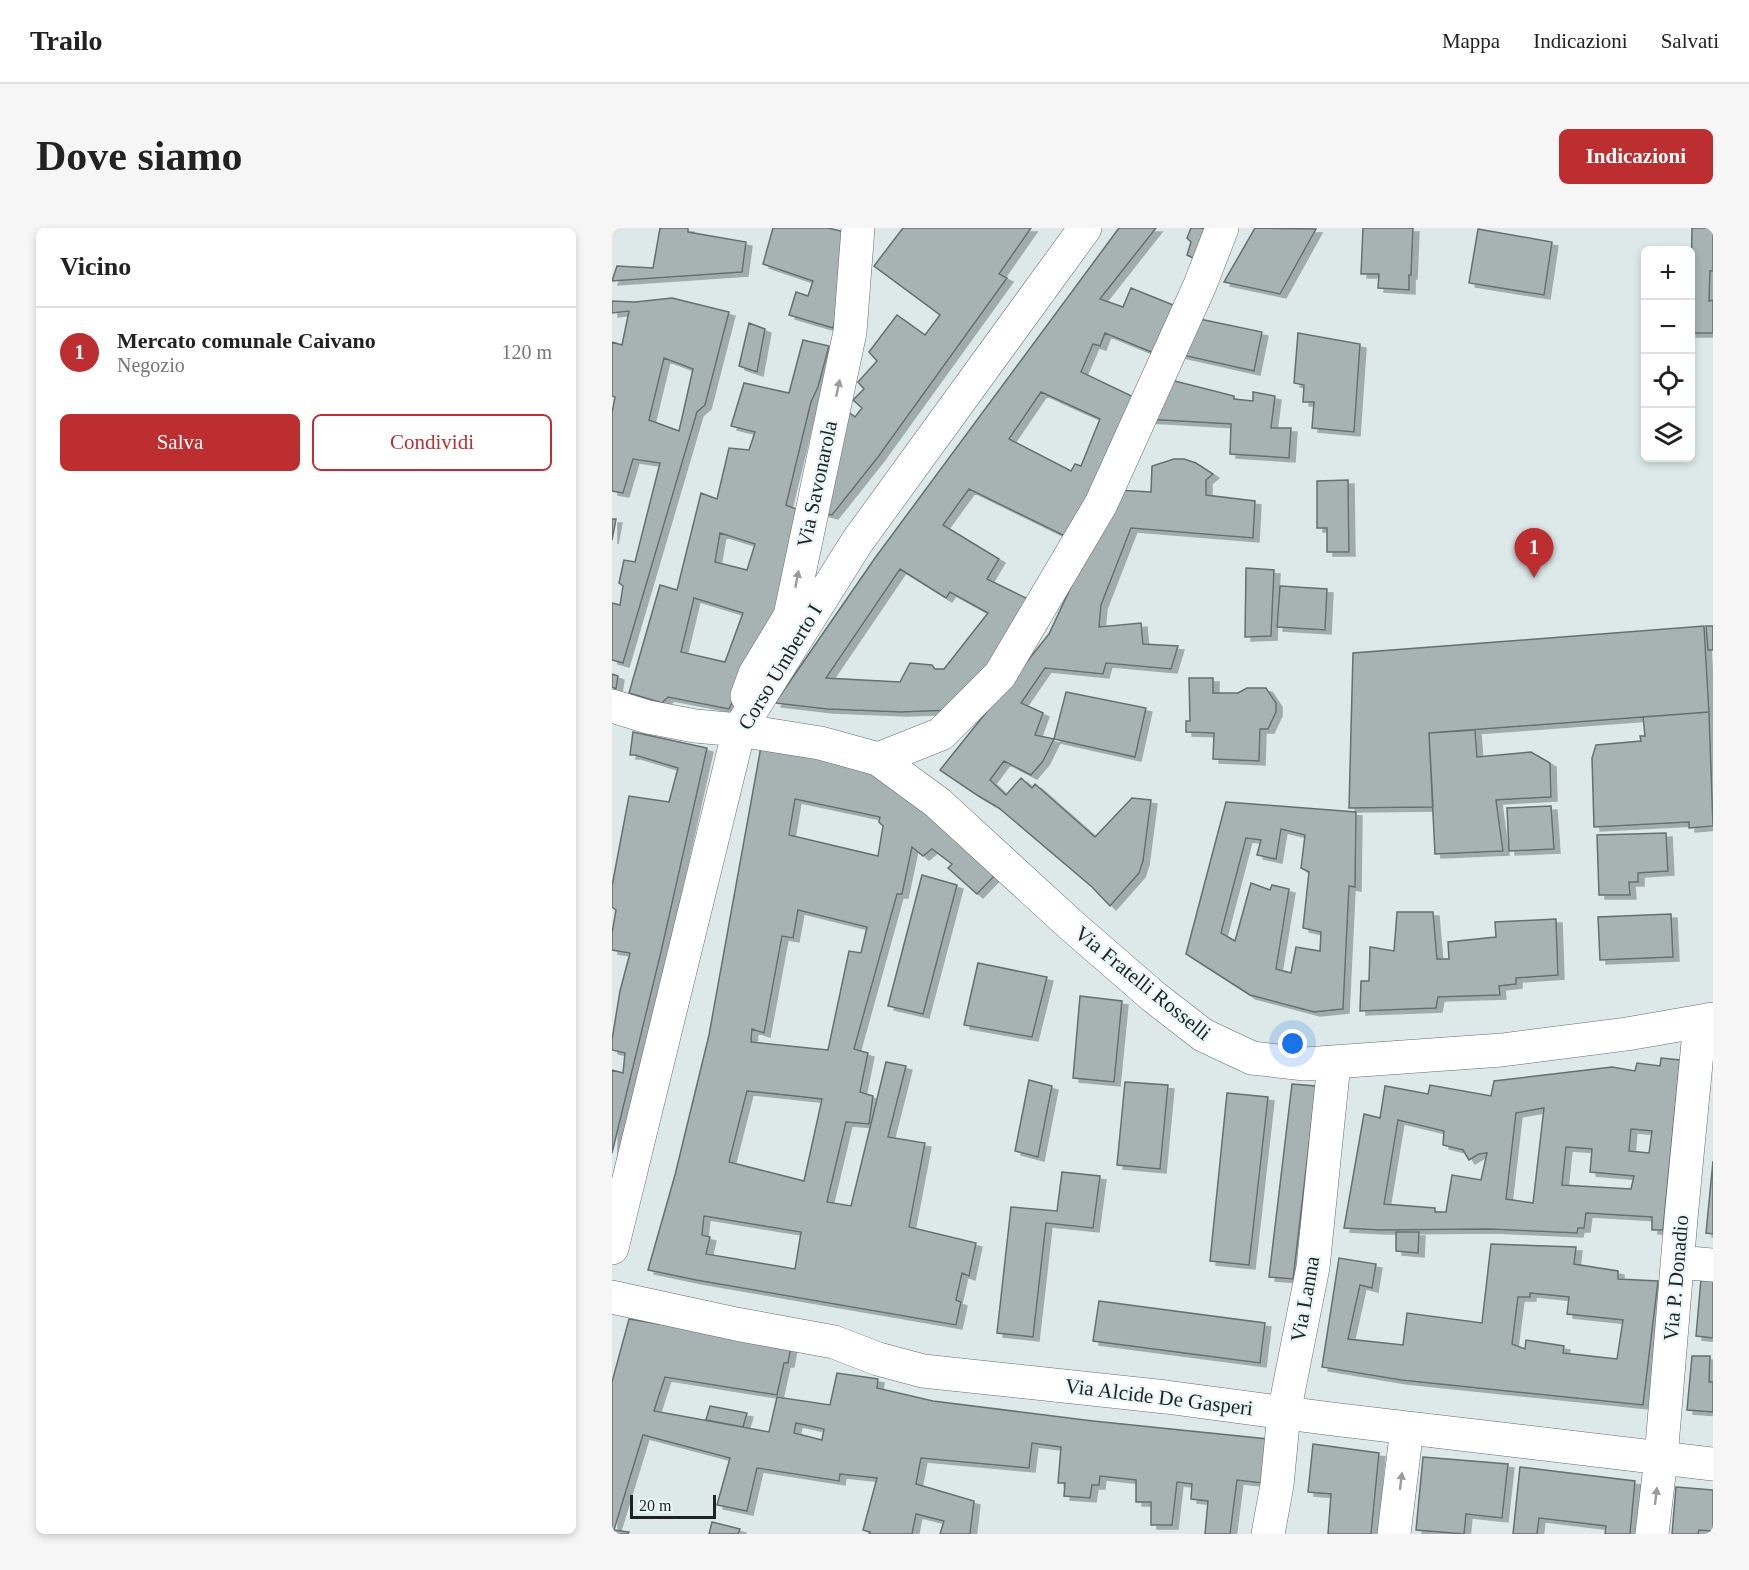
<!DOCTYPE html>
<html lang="it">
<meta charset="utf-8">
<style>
:root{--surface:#fff;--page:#f6f6f6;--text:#222;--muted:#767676;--line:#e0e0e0;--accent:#bd2e30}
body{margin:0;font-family:"Times New Roman",serif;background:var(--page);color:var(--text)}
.controls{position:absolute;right:18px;top:18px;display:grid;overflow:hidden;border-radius:9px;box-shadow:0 3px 9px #0003}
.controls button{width:54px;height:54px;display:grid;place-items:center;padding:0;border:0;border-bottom:2px solid var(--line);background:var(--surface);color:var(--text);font:30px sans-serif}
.scale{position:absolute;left:18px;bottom:15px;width:86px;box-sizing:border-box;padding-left:6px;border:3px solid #1e2222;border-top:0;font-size:16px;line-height:21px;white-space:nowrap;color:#1e2222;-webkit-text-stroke:4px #ebf7f7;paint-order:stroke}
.you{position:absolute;left:681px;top:816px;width:21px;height:21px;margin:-15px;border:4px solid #fff;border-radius:50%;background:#1a73e8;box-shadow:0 0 0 9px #1a73e833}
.badge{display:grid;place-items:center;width:39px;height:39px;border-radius:50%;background:var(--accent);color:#fff;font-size:20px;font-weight:700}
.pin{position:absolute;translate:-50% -50px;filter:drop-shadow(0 2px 3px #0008)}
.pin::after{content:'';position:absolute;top:32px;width:21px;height:18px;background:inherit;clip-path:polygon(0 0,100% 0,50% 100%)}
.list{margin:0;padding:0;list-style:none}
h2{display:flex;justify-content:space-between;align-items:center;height:78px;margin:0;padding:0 24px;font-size:26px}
h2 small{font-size:20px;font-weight:400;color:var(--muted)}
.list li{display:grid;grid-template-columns:39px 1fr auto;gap:18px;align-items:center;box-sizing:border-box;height:90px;padding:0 24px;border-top:2px solid var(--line)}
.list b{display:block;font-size:22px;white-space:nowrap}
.list p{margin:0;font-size:20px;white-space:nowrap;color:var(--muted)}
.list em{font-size:20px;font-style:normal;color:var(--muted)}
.actions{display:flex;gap:12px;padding:18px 24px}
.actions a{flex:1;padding:14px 0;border:2px solid var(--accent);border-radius:9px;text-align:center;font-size:21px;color:var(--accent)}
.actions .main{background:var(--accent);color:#fff}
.icon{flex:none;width:33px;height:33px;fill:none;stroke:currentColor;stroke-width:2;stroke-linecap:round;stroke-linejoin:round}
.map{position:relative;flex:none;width:1101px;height:1306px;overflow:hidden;border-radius:9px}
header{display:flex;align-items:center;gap:36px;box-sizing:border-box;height:84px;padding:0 30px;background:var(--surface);border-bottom:2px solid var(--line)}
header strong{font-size:28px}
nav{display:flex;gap:33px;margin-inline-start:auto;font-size:21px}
.intro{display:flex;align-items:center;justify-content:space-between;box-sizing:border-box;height:144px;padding:0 36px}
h1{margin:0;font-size:42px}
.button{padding:15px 27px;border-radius:9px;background:var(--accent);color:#fff;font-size:21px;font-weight:700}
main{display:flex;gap:36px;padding:0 36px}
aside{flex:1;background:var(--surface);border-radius:9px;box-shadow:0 3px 9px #0003}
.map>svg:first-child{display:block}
.building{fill:#a7b3b3;stroke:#646f6f;stroke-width:1.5;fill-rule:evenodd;filter:url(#shadow)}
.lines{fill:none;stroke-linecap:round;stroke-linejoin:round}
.street-casing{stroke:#626d6d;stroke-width:34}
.secondary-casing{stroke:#626d6d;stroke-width:34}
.street{stroke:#fff;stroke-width:33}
.secondary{stroke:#fff;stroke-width:33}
.oneway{fill:#9a9c9c}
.labels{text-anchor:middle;stroke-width:4.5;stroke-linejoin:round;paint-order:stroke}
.street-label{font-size:21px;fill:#1e2222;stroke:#ebf7f7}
</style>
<header>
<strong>Trailo</strong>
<nav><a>Mappa</a><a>Indicazioni</a><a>Salvati</a></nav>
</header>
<div class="intro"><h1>Dove siamo</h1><a class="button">Indicazioni</a></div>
<main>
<aside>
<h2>Vicino<small></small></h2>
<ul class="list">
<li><span class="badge">1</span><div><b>Mercato comunale Caivano</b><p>Negozio</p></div><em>120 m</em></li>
</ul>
<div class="actions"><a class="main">Salva</a><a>Condividi</a></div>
</aside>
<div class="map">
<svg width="1101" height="1306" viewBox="0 0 1101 1306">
<defs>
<filter id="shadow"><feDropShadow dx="6" dy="4" stdDeviation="0" flood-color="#0004"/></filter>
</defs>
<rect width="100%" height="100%" fill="#dde9e9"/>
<path class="building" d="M48 0H76V4L134 14 130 44 0 53 5 38 41 40Z
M161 0H216L237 5 233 57 221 100 177 87 184 64 196 68 201 53 151 36Z
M291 0H419L387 46 395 50 266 229 220 287 209 284 235 183 243 189 250 180 241 172 252 161 246 154 265 133 257 124 285 87 313 107 328 87 262 38Z
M507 0H544L488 71 511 79 519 60 566 79 549 128 493 105 488 118 481 116 469 144 526 171 465 314 357 261 331 297 387 331 375 351 422 374 342 482 289 484 215 481 163 475 263 330ZM429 164 488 191 469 238 463 236 459 243 397 211ZM288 341 334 370 338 364 376 385 332 441H323L320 437 298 435 288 454 214 450Z
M579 0H590L600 5 589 34 575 27 579 14 575 10Z
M643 0 704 1 668 66 612 54Z
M751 0H801L799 47H797V62L766 60 767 46H749Z
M1080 0H1101V43H1098L1097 73 1101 72V105H1078Z
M866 1 940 14 932 67 857 55Z
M60 70 117 84 93 177 85 184 11 435 0 432V375L8 377 11 358 7 355 12 332 23 334 48 235 21 231 11 265 0 263V185L3 169 0 168V114L10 117 17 83 0 85V73L23 74ZM52 130 81 141 67 203 37 192Z
M578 89 650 104 642 143 566 126Z
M137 95 153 101 145 144 127 138Z
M686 105 748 116 742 204 700 200 702 174H691L692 157 682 155Z
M191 112 217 118 206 159 199 174 174 277 184 281 170 372 117 481 56 469 50 475 17 465 48 357 65 362 89 265 105 271 117 220 137 222 143 204 119 198 132 155 177 165ZM108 305 143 316 135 342 103 334ZM82 370 131 385 113 434 69 424Z
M551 150 622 168V171L641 173V164L663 168 659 200H679L677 230 618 226 619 196 533 191Z
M562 231H572L584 235 601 246 594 252V267L643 273 641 310 519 300 489 377 487 399 529 395 531 416 566 418 559 441 494 435 491 446 433 440 409 475 431 485 423 507 442 511 431 533 419 547 392 533 378 552 394 567 409 550 420 560 423 556 483 609 520 570 539 572 531 633 527 645 498 678 480 659 387 580 365 567 328 542 437 406 504 262 539 264 540 238Z
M736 252 737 324H715V300H705V253Z
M0 291H4L0 312Z
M634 340 662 342 659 408 633 409Z
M668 358 715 361 713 402 665 399Z
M1092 398 1097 484 817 505 821 579 737 580 741 425Z
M1094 398H1101V422H1096Z
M0 446 6 448 4 461 0 459Z
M577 450H601V465H626L635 460H654L664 475V484L656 501H648L647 533 601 531 602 505 574 504V493H578Z
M454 464 534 480 523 529 442 511Z
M1097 484 1101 598 1077 600V594L982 599 980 530 984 517 1029 513 1028 508H1033L1031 489Z
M863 502 865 529 919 524 938 535 939 569 884 572 891 623 823 626 817 505Z
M21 504 95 520 49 724 0 925V842L11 845 13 825 0 822V812L8 763 18 725 0 722V705L4 682 0 679V658L17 568 57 574 66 540 23 527H18Z
M150 513 285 551 385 645 365 666 336 640 340 636 320 621 311 628 300 619 290 666H285L242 821 256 825 248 864 261 868 257 896 234 894 215 974 239 978 274 834 294 838 276 909 313 915 297 999 364 1015 357 1048 350 1045 344 1072 349 1074 344 1097 84 1052 36 1042 63 947 97 807ZM183 571 268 589 267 594 271 598 266 628 177 607ZM186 682 255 699 249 725 237 723 216 822 139 814 140 801 152 805 170 708 181 710ZM135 863 210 871 192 953 117 934ZM92 988 189 1004 183 1041 94 1026 98 1009 90 1007Z
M614 574 744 584 743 659 737 658 731 781 702 784 638 767 574 726ZM669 601 693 607 689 640 697 644 691 700 709 704 708 723 684 719 679 745 664 741 677 661 660 657 658 662 639 655 623 713 609 705 634 610 649 612 645 627 664 631Z
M939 578 942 621 897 623 895 580Z
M1054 605 1056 643 1026 645V654H1017L1018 667H987L985 607Z
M310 647 345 657 311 786 276 778Z
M785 684H821L825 731H837L836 714 884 709 883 694 944 691 946 747 904 750V756L887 758 888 767 826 769 824 780 748 783 749 753H757L758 719 782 723Z
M1059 686 1061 729 988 732 986 689Z
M366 735 435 749 420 809 352 797Z
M468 768 510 773 502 854 461 850Z
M1049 830 1068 832 1051 1002H1040V989L974 985 972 1000H966L965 1005 878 1001 767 1002 732 1000 752 886 768 890 773 858 816 866 818 857 879 868 882 853 1000 839 1023 843 1025 835 1048 838ZM932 880 921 975 894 971 904 885ZM786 892 832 903 831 917 851 922 857 932 867 926 875 925 869 952 840 947 834 984H823V980L772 976ZM1019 901 1040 903 1037 925 1017 923ZM954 919 980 921 978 944 1022 948 1019 961 950 957Z
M417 852 440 858 426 929 403 923Z
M513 854 556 857 548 941 505 937Z
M680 856 704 858 681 1051 657 1049Z
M615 865 656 869 637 1037 598 1033Z
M1101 933V1006L1094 1005Z
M450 944 488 948 481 1000 434 995 421 1109 385 1105 399 979 445 983Z
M784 1004H807L806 1025 784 1023Z
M879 1016 964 1019 962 1036 1006 1043V1051L1046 1053 1031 1177 789 1152 710 1139 727 1030 764 1036 760 1060 748 1057 736 1111 791 1117 795 1085 870 1095ZM918 1065 957 1069 955 1086 1011 1092 1005 1131 951 1125 952 1118 914 1112 913 1121 900 1116 906 1069H918Z
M1089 1051H1101V1110L1084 1108Z
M487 1073 653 1095 648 1135 481 1113Z
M17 1091 179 1118 176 1135H172L165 1167 53 1149 42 1183 157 1204 165 1169 218 1177 225 1145 266 1151 265 1160 321 1173 481 1193 656 1211 650 1255 625 1252 618 1306H593L596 1273 579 1271 580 1256 565 1254 560 1297H539V1274H524V1252L488 1248 487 1257H480L478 1270 452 1268 453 1255H446L449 1219 420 1215 417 1240 309 1230 304 1256 362 1273 358 1306H328L332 1293 304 1286 300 1306H257L258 1304 251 1302 265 1250 228 1246 227 1253 145 1240 135 1283 105 1277 118 1230 31 1207 2 1302 17 1304 16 1306H0V1154ZM184 1195 212 1201 210 1212 182 1205Z
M1080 1128H1098L1097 1154H1101V1184L1075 1182Z
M98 1178 135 1185 131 1199 94 1192Z
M701 1216 767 1225 759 1306H716L719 1266 696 1264Z
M811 1229 896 1236 890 1290 854 1286 852 1306 804 1302Z
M908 1239 1023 1253 1018 1306H993L994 1298 927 1290 925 1306H901Z
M1064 1259 1101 1262V1303L1087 1302 1086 1306H1060Z
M100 1294 128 1301 126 1306H97Z"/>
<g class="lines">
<defs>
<path id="street" d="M135 468 143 446 178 388 238 104 246 0
M266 531 329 506 388 447 489 276 588 57 610 0
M1065 1034 1101 1037
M0 1069 124 1096 222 1114 266 1131 311 1143 554 1169 720 1191 1101 1236
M656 1306 665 1257 672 1185 701 1039 722 835
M782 1306 795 1200
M1040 1306 1049 1230 1069 990 1088 794"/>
<path id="secondary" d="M0 478 36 489 83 498 127 502 208 515 266 531 326 575 459 697 542 769 591 807 640 830 693 836 890 822 1015 806 1101 791
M0 1020 127 502 245 314 473 0"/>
</defs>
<use href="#street" class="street-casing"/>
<use href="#secondary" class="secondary-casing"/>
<use href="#street" class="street"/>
<use href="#secondary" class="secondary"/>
</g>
<defs><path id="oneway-solid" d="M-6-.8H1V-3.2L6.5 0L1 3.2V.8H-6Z" transform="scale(1.5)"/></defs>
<g class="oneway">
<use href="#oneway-solid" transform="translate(226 160) rotate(-78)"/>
<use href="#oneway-solid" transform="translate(185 351) rotate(-79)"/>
<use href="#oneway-solid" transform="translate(789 1253) rotate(-83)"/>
<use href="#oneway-solid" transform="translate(1044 1268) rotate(-83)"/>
</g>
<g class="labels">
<g class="street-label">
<text transform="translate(205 256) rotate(-78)" y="7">Via Savonarola</text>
<text transform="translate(168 439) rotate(-59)" y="7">Corso Umberto I</text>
<text transform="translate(531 755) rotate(39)" y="7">Via Fratelli Rosselli</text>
<text transform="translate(1064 1050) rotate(-85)" y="7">Via P. Donadio</text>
<text transform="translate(693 1071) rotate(-80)" y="7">Via Lanna</text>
<text transform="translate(547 1169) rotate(7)" y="7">Via Alcide De Gasperi</text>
</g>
</g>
</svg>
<div class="controls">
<button>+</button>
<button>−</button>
<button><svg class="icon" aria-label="locate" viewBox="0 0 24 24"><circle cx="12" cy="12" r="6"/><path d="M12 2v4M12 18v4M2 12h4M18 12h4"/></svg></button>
<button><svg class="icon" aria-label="layers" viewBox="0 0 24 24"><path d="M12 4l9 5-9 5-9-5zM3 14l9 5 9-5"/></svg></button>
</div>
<div class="scale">20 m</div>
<div class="you"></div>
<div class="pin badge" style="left:922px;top:350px">1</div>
</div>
</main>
